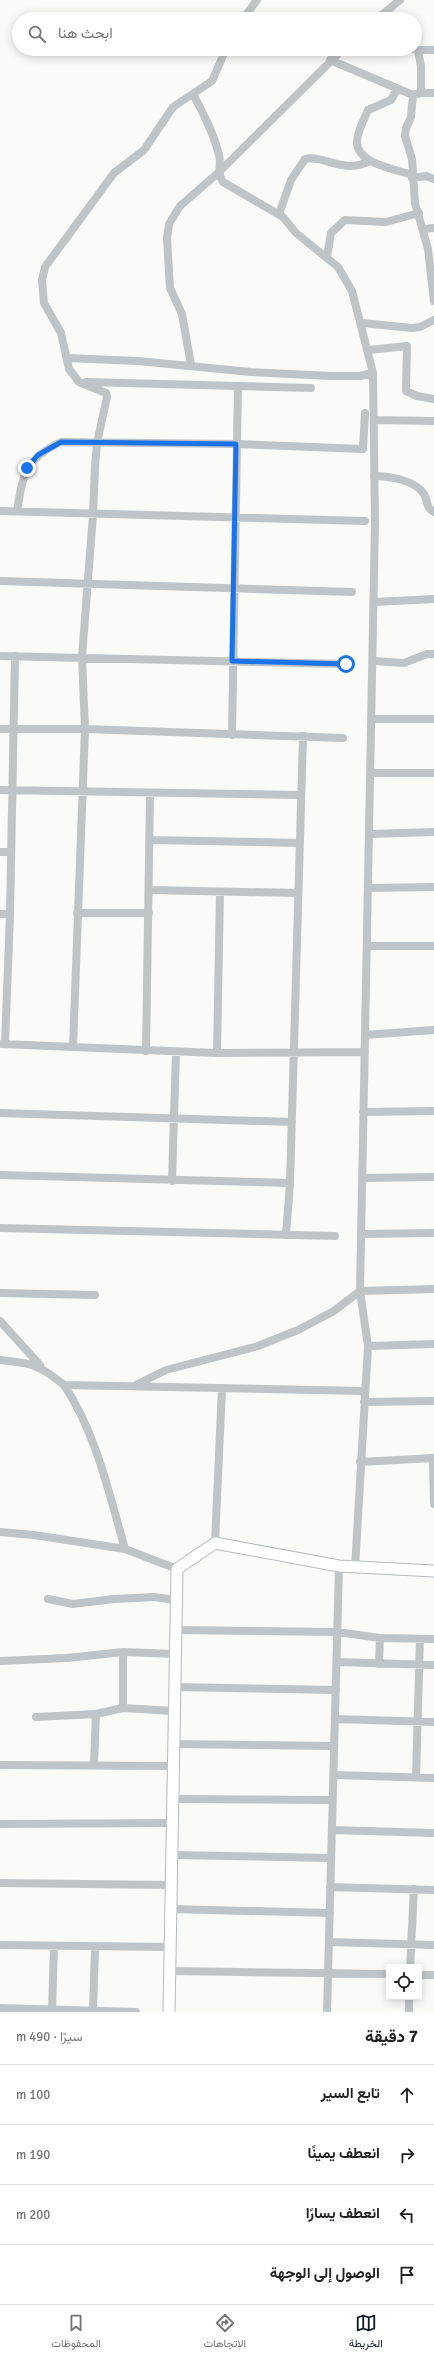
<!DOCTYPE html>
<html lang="ar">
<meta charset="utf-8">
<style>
:root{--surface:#fff;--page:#f2f2f2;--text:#202124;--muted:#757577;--line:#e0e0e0;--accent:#111827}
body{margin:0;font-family:Signika,Vazirmatn,sans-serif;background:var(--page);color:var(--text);direction:rtl}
.controls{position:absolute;right:12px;bottom:12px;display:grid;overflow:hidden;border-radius:4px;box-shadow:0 2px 10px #0003}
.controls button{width:36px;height:36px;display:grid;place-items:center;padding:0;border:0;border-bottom:1px solid var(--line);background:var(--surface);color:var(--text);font:20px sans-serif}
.stop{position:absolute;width:12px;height:12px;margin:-9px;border:3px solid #1a73e8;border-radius:50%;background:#fff}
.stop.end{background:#1a73e8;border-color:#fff;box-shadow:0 1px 4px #0008}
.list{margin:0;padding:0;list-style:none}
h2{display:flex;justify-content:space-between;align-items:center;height:52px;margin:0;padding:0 16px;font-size:17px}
h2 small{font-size:13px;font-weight:400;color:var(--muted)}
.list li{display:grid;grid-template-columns:26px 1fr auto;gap:12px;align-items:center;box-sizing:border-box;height:60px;padding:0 16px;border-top:1px solid var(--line)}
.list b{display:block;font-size:15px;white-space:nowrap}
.list em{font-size:13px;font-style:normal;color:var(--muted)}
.icon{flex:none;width:22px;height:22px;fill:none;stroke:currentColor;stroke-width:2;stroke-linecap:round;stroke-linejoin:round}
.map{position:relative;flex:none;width:434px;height:2012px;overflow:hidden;direction:ltr}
.search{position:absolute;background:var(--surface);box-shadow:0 2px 10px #0003;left:12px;right:12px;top:12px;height:44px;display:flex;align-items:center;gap:10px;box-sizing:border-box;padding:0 14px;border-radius:22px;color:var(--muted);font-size:15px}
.sheet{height:292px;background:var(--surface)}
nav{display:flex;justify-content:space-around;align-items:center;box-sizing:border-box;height:56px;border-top:1px solid var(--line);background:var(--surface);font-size:11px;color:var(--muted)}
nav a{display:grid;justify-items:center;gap:2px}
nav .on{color:var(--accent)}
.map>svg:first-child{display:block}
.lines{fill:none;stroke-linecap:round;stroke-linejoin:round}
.secondary-casing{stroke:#b4babe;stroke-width:13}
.street{stroke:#bfc4c7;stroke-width:8}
.secondary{stroke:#fff;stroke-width:11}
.route{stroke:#1a73e8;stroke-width:5}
</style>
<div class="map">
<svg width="434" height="2012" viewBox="0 0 434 2012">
<rect width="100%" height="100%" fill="#fafaf8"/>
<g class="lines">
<defs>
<path id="secondary" d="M169 2012 177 1569 215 1543 339 1566 434 1571"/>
</defs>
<use href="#secondary" class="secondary-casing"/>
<path class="street" d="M243 19 257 0
M377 19 400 0
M414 49 418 50 421 66V93L413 95 411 117 406 128 405 136 412 159 415 203 428 249 434 301
M418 50H434
M330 60 413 95
M397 89 391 100 368 110C364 120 358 130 357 140 355 164 395 169 412 175
M421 93H434
M193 94C203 113 214 134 219 155 222 166 216 170 223 182L283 217 296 233 338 267 352 291 373 373 375 522 360 1291 368 1346 355 1568
M412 178 426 176 434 179
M279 214 291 180 305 159C323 154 342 175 370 161
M423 229 434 228
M327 257 331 233 345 220 386 222 419 213
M362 323 412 328 420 327 434 320
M369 350 407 346 406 391 417 396 434 399
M67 358 138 361 251 372 331 376H360L373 373
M191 365 182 314 170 288 167 238 169 224 180 206 218 173 343 49
M86 382 311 388
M374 420 434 421
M374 476C389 476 415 480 424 494 428 501 426 508 434 512
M0 511 365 521
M17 511C23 474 25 459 61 442L237 444 363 449 365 413
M0 581 352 592
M374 602 434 599
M0 656 345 664
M373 661 404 663 427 654H434
M371 719H434
M0 729H85L343 738
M232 735 238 386
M370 773H434
M0 790 301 795
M369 834 434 832
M150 840 300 843
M0 852H10
M368 888 434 887
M149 890 298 893
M77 913H149
M0 914H10
M367 946H434
M365 1035 434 1030
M2 1044 217 1053 365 1052
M5 1044 10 914 15 656
M73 1047 85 729 82 657 93 515 95 467 97 443 107 397 106 393 79 382 69 369 61 333 44 303 42 280 45 267 114 173 144 150 173 107 212 81 226 49
M146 1051 150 794
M217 1053 220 892
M363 1112 434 1111
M0 1113 292 1122
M0 1175 290 1183
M362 1178 434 1177
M172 1181 176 1052
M0 1228 335 1236
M361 1234 434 1233
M286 1235 290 1183 303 736
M0 1293 95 1295
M0 1321 40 1365
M368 1346 434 1344
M0 1360C33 1364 37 1363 64 1385L365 1391
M64 1385C96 1433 109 1493 125 1549
M136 1385 166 1370 258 1346 298 1330 334 1311 360 1291 434 1289
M364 1402 434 1401
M433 1459 434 1504
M360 1462 434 1458
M0 1532 34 1535 125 1549 177 1569
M215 1543 222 1388
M48 1599 73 1604 114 1599 154 1597 176 1600
M176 1630 337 1632 380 1638 434 1639
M123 1652V1708
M0 1661 67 1658 123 1652 175 1654
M337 1662 434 1665
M379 1664 380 1638
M174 1687 336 1690
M36 1717 96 1714 123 1708 173 1711
M335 1719 434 1722
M173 1744 334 1746
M94 1764 96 1714
M0 1765 173 1766
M334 1775 434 1778
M416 1777 420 1639
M173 1799 332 1800
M0 1824 172 1823
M332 1830 434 1833
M172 1855 331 1858
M0 1883 171 1885
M330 1887 434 1890
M171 1909 330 1913
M329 1942 434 1945
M0 1945 170 1947
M410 1967 414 1889
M170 1971 389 1974
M419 1975H434
M0 2008 136 2012
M52 2010 54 1946
M93 2011 95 1947
M327 2012 339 1566
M409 2012V1997"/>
<use href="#secondary" class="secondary"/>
</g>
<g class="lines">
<path class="route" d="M27 468 38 455 61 442 236 444 232 661 346 664"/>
</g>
</svg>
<div class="controls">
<button><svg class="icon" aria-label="locate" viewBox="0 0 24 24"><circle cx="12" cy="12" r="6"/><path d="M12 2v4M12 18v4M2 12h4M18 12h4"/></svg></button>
</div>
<div class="stop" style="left:346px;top:664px"></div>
<div class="stop end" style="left:27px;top:468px"></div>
<div class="search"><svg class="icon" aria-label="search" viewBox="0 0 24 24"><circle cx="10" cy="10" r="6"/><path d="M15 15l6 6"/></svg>ابحث هنا</div>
</div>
<section class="sheet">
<h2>7 دقيقة<small>سيرًا · 490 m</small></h2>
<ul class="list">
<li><svg class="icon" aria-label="ahead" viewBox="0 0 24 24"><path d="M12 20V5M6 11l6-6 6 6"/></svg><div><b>تابع السير</b></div><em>100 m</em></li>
<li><svg class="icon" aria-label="right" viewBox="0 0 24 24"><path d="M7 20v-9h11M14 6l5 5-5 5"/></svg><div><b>انعطف يمينًا</b></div><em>190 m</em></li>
<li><svg class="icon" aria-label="left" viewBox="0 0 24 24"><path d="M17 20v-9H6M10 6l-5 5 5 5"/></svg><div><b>انعطف يسارًا</b></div><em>200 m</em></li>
<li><svg class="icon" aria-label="arrive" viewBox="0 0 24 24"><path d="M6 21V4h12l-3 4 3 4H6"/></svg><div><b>الوصول إلى الوجهة</b></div></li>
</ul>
</section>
<nav>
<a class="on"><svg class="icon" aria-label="map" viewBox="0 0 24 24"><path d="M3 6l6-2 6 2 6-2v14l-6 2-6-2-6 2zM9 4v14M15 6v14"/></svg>الخريطة</a>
<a><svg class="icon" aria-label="directions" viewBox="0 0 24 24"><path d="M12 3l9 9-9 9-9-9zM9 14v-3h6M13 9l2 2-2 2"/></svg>الاتجاهات</a>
<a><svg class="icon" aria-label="saved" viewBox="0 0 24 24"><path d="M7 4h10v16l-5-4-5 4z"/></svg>المحفوظات</a>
</nav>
